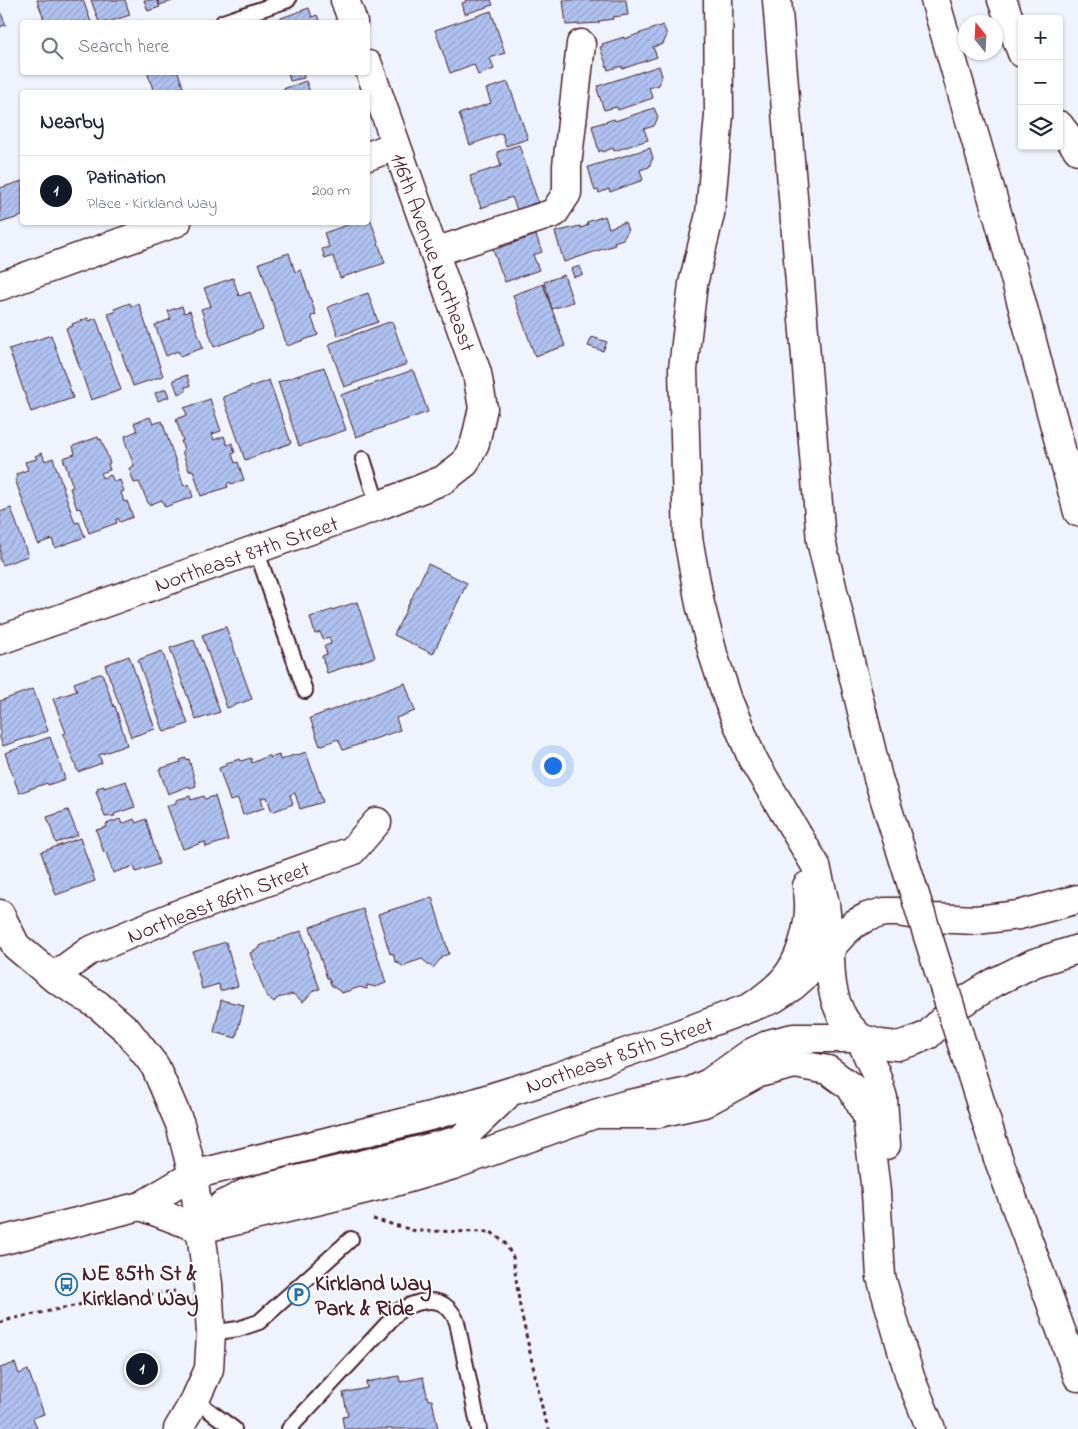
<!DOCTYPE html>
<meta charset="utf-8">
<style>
:root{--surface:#fff;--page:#f2f2f3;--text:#1f2937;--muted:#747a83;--line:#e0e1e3;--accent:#111827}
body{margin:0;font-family:"Indie Flower",sans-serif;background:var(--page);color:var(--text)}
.controls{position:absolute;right:15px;top:15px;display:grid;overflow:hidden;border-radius:5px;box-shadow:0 1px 4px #0004}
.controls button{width:45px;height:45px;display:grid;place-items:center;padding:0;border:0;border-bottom:1px solid var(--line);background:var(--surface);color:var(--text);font:25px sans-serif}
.compass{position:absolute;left:958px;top:15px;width:45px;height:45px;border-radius:50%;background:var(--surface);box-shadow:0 1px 4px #0004;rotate:342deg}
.you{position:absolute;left:552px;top:765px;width:18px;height:18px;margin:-12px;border:4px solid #fff;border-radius:50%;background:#1a73e8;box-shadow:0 0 0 8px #1a73e833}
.badge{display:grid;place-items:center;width:32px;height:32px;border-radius:50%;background:var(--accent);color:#fff;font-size:16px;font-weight:700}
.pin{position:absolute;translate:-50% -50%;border:2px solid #fff;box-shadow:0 1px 5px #0006}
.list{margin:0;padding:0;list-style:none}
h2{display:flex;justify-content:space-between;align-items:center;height:65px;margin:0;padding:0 20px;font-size:21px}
h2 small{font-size:16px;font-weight:400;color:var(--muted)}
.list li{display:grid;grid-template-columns:32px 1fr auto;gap:15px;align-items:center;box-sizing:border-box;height:70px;padding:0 20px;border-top:1px solid var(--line)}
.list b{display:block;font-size:19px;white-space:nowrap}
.list p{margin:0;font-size:16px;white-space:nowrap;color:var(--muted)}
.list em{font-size:16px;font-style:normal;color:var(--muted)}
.icon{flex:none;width:28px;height:28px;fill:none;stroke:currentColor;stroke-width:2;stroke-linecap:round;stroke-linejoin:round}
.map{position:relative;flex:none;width:1078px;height:1429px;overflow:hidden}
.search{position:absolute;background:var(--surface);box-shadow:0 1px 4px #0004;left:20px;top:20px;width:350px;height:55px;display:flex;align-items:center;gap:12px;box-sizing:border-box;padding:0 18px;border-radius:5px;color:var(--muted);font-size:19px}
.panel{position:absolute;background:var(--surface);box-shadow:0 1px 4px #0004;left:20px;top:90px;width:350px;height:135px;border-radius:5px}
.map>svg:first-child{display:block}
.building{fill:url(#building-hatch);stroke:#4a1f2b}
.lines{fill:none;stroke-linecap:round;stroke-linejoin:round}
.lane-casing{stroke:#4a1f2b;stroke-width:18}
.street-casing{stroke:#4a1f2b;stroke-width:31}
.secondary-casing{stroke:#4a1f2b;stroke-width:31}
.primary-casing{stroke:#4a1f2b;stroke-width:31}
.highway-casing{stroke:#4a1f2b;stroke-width:31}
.path{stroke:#4a1f2b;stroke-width:3;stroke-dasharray:4 4;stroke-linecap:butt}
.lane{stroke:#fff;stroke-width:14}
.street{stroke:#fff;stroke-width:28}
.secondary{stroke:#fff;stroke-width:28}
.primary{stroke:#fff;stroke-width:28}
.highway{stroke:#fff;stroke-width:28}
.highway-bridge-casing{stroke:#4a1f2b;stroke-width:31;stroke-linecap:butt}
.highway-bridge{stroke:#fff;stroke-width:28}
.labels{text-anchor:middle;stroke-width:4;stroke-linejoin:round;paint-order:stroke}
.street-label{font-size:22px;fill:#4a1f2b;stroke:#fff}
.poi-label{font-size:22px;font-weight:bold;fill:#4a1f2b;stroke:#fff;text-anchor:start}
</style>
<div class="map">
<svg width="1078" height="1429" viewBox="0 0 1078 1429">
<defs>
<pattern id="building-hatch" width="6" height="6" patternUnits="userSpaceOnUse" patternTransform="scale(1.25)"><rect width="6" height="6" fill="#afc2f1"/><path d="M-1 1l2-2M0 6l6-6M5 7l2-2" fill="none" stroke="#98a6cf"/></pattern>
</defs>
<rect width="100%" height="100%" fill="#eff3fc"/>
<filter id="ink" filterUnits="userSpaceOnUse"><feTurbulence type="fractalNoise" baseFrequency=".02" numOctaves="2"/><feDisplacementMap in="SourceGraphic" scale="10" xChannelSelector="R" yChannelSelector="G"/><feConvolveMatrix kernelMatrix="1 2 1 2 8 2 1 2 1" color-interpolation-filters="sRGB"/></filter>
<g filter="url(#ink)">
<path class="building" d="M37 0H83L91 22H45Z
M91 0H125L130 15 108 22H99Z
M144 0H157L160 7 148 11Z
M158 0H173V1L159 5Z
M465 0H491L493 5 465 14 462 3 466 2Z
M563 0H626L628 15 613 17V19L599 21V23L566 25Z
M309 8 312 17 317 15 320 22H270Z
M491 11 505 53 490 58 494 69 478 75 474 64 450 73 435 30Z
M1 13 6 25 1 26 0 28V14Z
M663 25 667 35 663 44 653 47 657 57 622 69V66L608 70 600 47 603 46 602 44 624 37V39Z
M659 66 662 76 659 85 649 88 653 98 618 110 617 107 604 110 597 89 598 88V86Z
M147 72H178L183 87 166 92H154Z
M288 72H303L304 78 290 81Z
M306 81 310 92H280L284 91 283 89Z
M508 82 528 139 506 146 502 133 470 145 459 114 491 103 486 89Z
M654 108 658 117 654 126 644 129 648 140 614 151 613 148 603 152 602 150 599 152 592 126 614 119 615 121Z
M519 145 538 202 517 210 512 197 481 208 470 176 501 166 497 152Z
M650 148 653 158 649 167 640 170 643 180 610 192 609 189 599 193 598 190 595 191 588 167Z
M22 181V216L0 223V188Z
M605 216 609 228 625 222 628 231 623 239 614 242 615 245 564 262 555 232 580 226 581 228 588 225 587 222Z
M370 218 385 263 340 278 333 256 325 259 322 249 329 247 324 233 356 222H368V219Z
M536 235 542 252 533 255 539 270 505 282 493 250Z
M289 253 295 272 301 270 316 315 311 316 318 335 287 346 259 263Z
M580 266 583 275 574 277 571 269Z
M564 275 573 302 552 309 544 282Z
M233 278 239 296 250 292 263 329 214 347 201 309 211 306 204 288Z
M543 284 565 346 535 356 513 295Z
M368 293 378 322 338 336 328 307Z
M130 303 131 306 139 304 163 376 133 386 108 314 115 312 114 309Z
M182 306 184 313 190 311 203 348 180 356 178 351 166 356 155 325 171 319 168 311Z
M88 318 89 321 96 318 121 390 91 400 66 328 73 326 72 324Z
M392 321 407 364 344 387 329 344Z
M51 335 73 398 31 412 9 349Z
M592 337 607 342 603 351 588 346Z
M324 367 346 430 299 446 278 382Z
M413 370 428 412 356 437 341 395Z
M187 375 190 386 185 387 186 391 178 394 173 380Z
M269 380 291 443 245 460 223 397Z
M166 389 169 397 158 401 155 393Z
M210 399 221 431 212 434 214 440 224 436 227 445 232 443 235 453 232 454 235 463 238 462 244 480 231 484 230 482 227 484 228 487 201 496 193 470 189 471 182 451 184 450 181 441H183L176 419 187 415 184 408Z
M150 417 153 424 162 421 184 486 189 484 193 497 165 507 162 500 149 505 139 482 134 483 129 468 134 466 125 441 126 440 125 436 137 431 134 423Z
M98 437 99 440 101 439 110 463 108 464 110 470 101 473 102 478 111 475 114 482 120 480 124 491 121 492 124 502 127 501 133 517 120 522 118 518 116 519 117 523 89 533 80 508 77 509 70 488 73 487 63 458 75 454 73 446Z
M42 453 45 461 53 458 75 523 79 522 85 537 55 548 52 539 38 544 15 479 17 478 16 474 28 470 25 462 37 459 35 456Z
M11 508 28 556 3 565 1 561H0V512Z
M428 564 467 583 433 654 394 635Z
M357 602 375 657 327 673 322 656 327 654 324 646 331 644 329 637 323 639 320 632 315 634 310 617Z
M226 627 252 699 227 708 202 635Z
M194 640 220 712 196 720 170 648Z
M162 651 188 724 164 732 138 660Z
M129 656 155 729 131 737 105 665Z
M102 673 114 707 115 706 127 745 99 755 102 763 78 772 63 734 66 733 53 699 77 691 74 683Z
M405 683 415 711 396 718 400 730 343 750 338 739 320 746 310 718Z
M33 689 48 731 3 746 0 738V701Z
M50 737 65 779 48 785 47 783 19 793 5 753Z
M306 752 323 802 300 809 295 793 290 795 293 804 272 812 267 797 261 798 264 808 243 815 238 799 230 801 219 768 227 765 226 763 240 759 241 761 251 758 252 763 270 755V758L279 755 280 760 297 754V755Z
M186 758V760L189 759 196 786 190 788 189 786 168 794 159 769 181 762 180 760Z
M126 781 135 807 114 814 115 816 105 817 96 791H98L97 788 104 786V788Z
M190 796 191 800 204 796 205 799 215 796 228 840 206 847 205 842 183 849 167 806 176 803V800Z
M68 810 78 835 56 843 47 817Z
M120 819 122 824 134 819 136 823 146 819 159 864 136 872 134 866 113 873 106 852 104 853 96 830 107 827 106 824Z
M80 838 95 881 56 895 41 852Z
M432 897 449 954 443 956 433 968 422 959 407 964 404 967 395 961 393 953 390 954 378 914Z
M363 909 386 983 376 987 367 985V989L360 987 342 993 331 985 329 978H327L310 927Z
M301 931 309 953 307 954 320 989 314 990 303 1002 293 994 278 998 274 1002 266 995 250 953 253 952 252 951 260 948 259 946Z
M226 942 238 986 220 991 219 984 202 989 193 952Z
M221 1000 244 1005 236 1038 214 1032Z
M15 1363 19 1374 28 1370 44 1414 33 1418 37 1428 35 1429H0V1368Z
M399 1376 400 1382 423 1377 428 1400H432L438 1429H344L342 1417 348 1416 343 1393 367 1388 366 1382Z"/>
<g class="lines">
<defs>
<path id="lane" d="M223 22 288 0
M363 459 378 506
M256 549 305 691
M211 1333 238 1329 259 1322 351 1239
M195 1400 234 1429
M289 1429 400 1310C413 1303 435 1295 448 1308 452 1312 455 1317 457 1322L479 1429"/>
<path id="street" d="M368 156 395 146
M435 252 554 213 567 193V166L581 44
M0 286 177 222
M53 977 89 951 186 911 352 851 377 822"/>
<path id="secondary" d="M345 0 353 22
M0 640 378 506 443 480 465 463 475 443 483 408 477 373 368 65
M0 914 16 946 53 977 98 1005 127 1030 155 1066 180 1124 193 1175 208 1284 211 1333 209 1369 195 1400 178 1429"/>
<path id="primary" d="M830 949C830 973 831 998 844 1019 848 1026 855 1032 860 1038
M141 1206 201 1229 391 1183 453 1165 595 1114 625 1105 689 1092 709 1083 751 1053 772 1043 793 1038H860L880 1044 897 1046 914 1041 928 1035 958 1005 995 982 1034 963 1078 949
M202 1228 223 1205 248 1192 389 1158 460 1140 505 1097
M0 1241 141 1206 193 1175 438 1114 554 1078 676 1035 773 999 793 986 812 969 843 934 854 924 867 917 884 912H898L933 918 976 920 1019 915 1078 899"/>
<path id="highway" d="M718 0 719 115 710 214 693 284 683 369 688 538 700 604 713 654 728 700 752 758 816 866 825 904 830 949
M777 0 821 541 878 778
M935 0 1002 230 1078 512
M1002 0 1022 53
M1059 125 1078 150
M754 1005C762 999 771 993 779 985 802 963 814 917 807 886
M860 1038 875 1072 883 1098 886 1145
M595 1114H654L704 1103 759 1073 795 1064 828 1070 851 1087 867 1116 876 1192 881 1277 910 1377 931 1429
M998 1158 1078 1377"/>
</defs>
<use href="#lane" class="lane-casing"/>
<use href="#street" class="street-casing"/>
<use href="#secondary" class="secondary-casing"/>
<use href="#primary" class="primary-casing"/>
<use href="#highway" class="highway-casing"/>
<path class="path" d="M373 1219 416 1231 491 1232 505 1243 513 1257 520 1307 544 1416 549 1429
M0 1323 11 1319 83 1304 175 1291"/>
<use href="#lane" class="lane"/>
<use href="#street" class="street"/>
<use href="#secondary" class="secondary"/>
<use href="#primary" class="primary"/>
<use href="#highway" class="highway"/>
<defs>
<path id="highway-bridge" d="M878 778 998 1158"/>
</defs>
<use href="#highway-bridge" class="highway-bridge-casing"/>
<use href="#highway-bridge" class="highway-bridge"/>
</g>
</g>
<defs>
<symbol id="bus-ring" viewBox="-11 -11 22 22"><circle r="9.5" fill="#fff" stroke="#1f6fb2" stroke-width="1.5"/><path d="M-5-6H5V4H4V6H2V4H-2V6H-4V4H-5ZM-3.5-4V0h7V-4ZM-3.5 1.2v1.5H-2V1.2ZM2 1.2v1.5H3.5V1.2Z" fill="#1f6fb2"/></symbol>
<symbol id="parking-ring" viewBox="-11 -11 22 22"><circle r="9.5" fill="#fff" stroke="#1f6fb2" stroke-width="1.5"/><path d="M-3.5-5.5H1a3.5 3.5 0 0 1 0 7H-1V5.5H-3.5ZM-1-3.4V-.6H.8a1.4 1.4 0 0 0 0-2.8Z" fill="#1f6fb2"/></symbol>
</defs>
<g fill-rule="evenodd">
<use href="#bus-ring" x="54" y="1272" width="25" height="25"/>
<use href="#parking-ring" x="286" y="1282" width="25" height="25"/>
</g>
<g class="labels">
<g class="street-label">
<text transform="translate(434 252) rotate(70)" y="8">116th Avenue Northeast</text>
<text transform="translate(246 553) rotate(-19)" y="8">Northeast 87th Street</text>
<text transform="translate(218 901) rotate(-21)" y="8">Northeast 86th Street</text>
<text transform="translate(619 1054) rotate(-19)" y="8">Northeast 85th Street</text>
</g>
<g class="poi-label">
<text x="82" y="1280">NE 85th St &amp;<tspan x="82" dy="25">Kirkland Way</tspan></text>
<text x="315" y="1290">Kirkland Way<tspan x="315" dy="25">Park &amp; Ride</tspan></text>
</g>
</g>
</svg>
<div class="controls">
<button>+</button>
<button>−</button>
<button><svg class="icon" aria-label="layers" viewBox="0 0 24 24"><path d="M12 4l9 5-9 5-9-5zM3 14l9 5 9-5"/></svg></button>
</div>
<svg class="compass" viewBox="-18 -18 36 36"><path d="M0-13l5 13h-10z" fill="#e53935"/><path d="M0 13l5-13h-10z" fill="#747a83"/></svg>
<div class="you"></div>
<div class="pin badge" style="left:142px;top:1369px">1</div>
<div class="search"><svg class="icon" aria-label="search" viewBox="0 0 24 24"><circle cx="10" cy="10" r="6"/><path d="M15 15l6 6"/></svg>Search here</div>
<section class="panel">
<h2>Nearby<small></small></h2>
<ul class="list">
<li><span class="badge">1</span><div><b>Patination</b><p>Place · Kirkland Way</p></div><em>200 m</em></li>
</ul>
</section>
</div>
